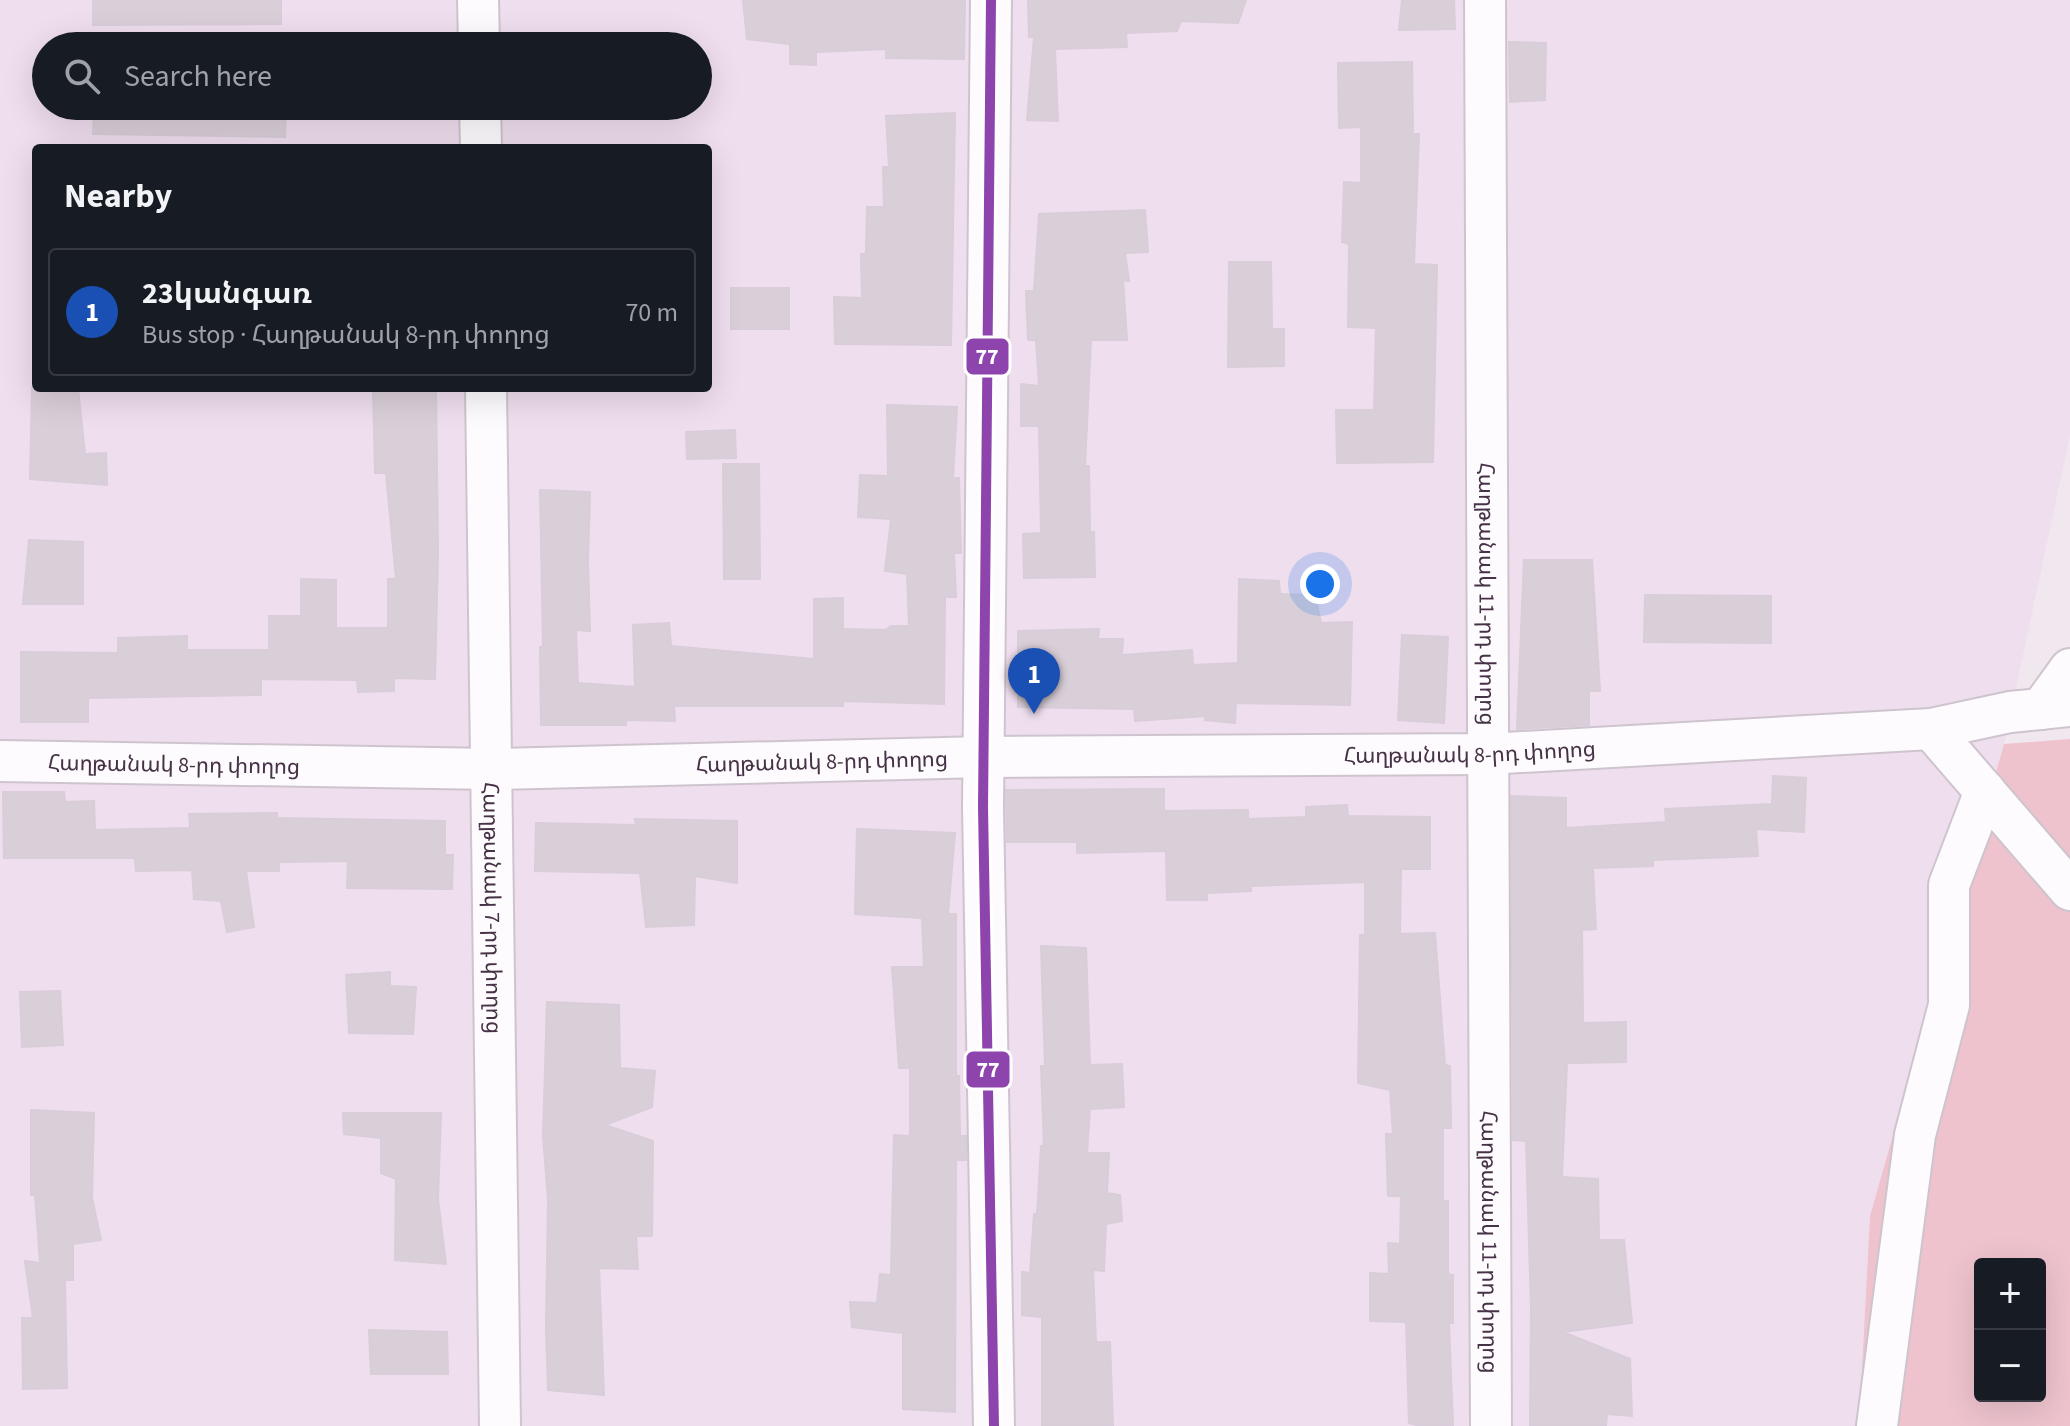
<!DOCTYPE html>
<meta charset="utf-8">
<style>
:root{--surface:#171b24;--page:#242831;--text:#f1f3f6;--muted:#9ea1a6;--line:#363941;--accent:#ea580c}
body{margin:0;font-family:"Source Sans 3","Noto Sans Armenian",sans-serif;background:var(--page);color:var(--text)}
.controls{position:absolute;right:24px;bottom:24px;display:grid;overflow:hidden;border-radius:8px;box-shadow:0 8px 32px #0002}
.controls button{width:72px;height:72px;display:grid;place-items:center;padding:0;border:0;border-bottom:2px solid var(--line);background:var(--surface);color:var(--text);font:40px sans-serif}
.you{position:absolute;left:1320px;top:584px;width:28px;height:28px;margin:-20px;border:6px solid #fff;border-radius:50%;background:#1a73e8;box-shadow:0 0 0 12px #1a73e833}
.badge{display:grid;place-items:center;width:52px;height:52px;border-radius:50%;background:var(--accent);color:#fff;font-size:26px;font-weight:700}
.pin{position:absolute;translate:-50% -66px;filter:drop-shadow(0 2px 4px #0008)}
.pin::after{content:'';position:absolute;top:42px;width:28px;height:24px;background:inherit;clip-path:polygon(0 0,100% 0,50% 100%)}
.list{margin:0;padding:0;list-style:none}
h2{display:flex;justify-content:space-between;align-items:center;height:104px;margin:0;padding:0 32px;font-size:34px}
h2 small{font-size:26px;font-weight:400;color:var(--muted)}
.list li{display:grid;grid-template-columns:52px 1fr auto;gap:24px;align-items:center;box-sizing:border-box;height:128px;margin:0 16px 16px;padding:0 16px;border:2px solid var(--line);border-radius:8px}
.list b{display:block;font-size:30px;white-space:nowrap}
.list p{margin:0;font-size:26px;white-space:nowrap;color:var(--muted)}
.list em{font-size:26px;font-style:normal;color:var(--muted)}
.icon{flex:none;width:44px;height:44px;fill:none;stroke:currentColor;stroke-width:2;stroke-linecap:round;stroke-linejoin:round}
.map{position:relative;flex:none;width:2070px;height:1426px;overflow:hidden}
.search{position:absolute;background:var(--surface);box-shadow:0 8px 32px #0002;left:32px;top:32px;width:680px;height:88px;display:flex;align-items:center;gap:20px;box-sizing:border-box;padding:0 28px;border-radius:44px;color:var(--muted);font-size:30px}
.panel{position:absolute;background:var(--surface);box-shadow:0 8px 32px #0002;left:32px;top:144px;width:680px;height:248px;border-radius:8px}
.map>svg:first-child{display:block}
.residential{fill:#efdeee;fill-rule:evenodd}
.green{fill:#eec3ce;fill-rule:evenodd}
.building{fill:#d9cfd9;stroke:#d8cdd8;stroke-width:2}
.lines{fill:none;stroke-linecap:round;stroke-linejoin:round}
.minor-casing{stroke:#cec4ce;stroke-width:44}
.minor{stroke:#fdfbfd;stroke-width:40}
.bus-1-casing{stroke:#fff;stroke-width:16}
.bus-1{stroke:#8e44ad;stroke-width:10}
.labels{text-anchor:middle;stroke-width:6;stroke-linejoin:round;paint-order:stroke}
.street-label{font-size:22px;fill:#463246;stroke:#fff}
.line-badge{stroke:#fff;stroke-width:3}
.badge-label{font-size:22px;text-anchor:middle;font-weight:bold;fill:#fff}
</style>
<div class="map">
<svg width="2070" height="1426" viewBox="0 0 2070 1426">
<rect width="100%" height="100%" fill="#f0e7ef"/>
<path class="residential" d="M0 0H2070V435L2004 744 1870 1216 1859 1426H0ZM46 46H698V106H46ZM36 148H708V388H36Z"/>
<path class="green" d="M2070 739V1426H1859L1870 1216 2004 744ZM1980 1264H2040V1396H1980Z"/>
<path class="building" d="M93 0H281V24L93 25Z
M743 0H965L964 59 886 58V49L816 52V65L790 64V44L747 39Z
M1028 0H1246L1238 23 1181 21 1177 31 1126 33 1127 47 1055 49 1058 121 1027 120 1034 37H1029Z
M1402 0H1454L1455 29 1399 30Z
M1509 42 1546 43 1545 100 1510 102Z
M1412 62 1413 134H1419L1414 264 1437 265 1433 462 1337 463 1336 410H1374L1376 328 1348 327 1349 244 1342 242 1344 182 1361 183V127L1339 128 1338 63Z
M94 106H286L285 137 93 134Z
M955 113 951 345 835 344 834 297 862 298 861 254H866L867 207H884L883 167H889L886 116Z
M1145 210 1148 252 1125 253 1129 281 1123 280 1127 340H1091L1085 466H1089L1090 532H1094L1095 577 1024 578 1023 534 1041 533 1039 426H1021V384L1039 386 1036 340H1028L1026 291H1034L1039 214Z
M1229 262H1271L1272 329H1284V366L1228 367Z
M731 288H789V329H731Z
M32 388H78L85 454 106 453 107 485 30 479Z
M373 388H436L438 553 435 679 394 678V691L358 692 357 680 261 679V695L88 698V722H21V652L118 653V638L187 636V650H269V616H301V579L336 580V628H388V579H396L386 473H375Z
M887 405 957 407 953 478H959L961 553H954L956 597H945L944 704 843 701V706H674L675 721 626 720V725H541L540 647H543L540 490 590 492 588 561 590 631 576 630 578 683 635 687 633 625 669 623 671 646 814 659V599L843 598V629L886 630 891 626H909L907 574 885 571 891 519 858 517 860 475 888 476Z
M735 430 736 458 687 459 686 432Z
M723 464H759L760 579H724Z
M29 540 83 542V604H23Z
M1524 560H1592L1600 691H1589V725L1517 729Z
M1239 579 1279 581 1280 594 1315 595 1321 623 1352 622 1350 705 1236 703 1235 723 1205 720 1206 716 1135 721 1134 709 1018 707V631L1099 629 1098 639H1123L1122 655 1192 650 1193 665 1238 663Z
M1645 595 1771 596V643L1644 642Z
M1402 635 1448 637 1444 723 1398 720Z
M1773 776 1806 778 1804 832 1756 829 1758 856 1653 860V866L1593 868 1596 929 1582 930 1583 1023 1626 1022V1062L1567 1063 1562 1177 1598 1179 1599 1240H1624L1632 1323 1563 1332 1630 1359 1632 1416 1607 1414 1606 1426H1530L1531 1308 1526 1141 1513 1140 1511 796 1566 798V828L1666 822 1665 809 1772 804Z
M1164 789V811L1248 810V819L1306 817V807L1347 805 1348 816 1430 817V869H1401L1400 934 1435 933 1445 1065 1450 1066 1451 1128H1443V1201H1448V1274L1453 1275V1323H1449L1453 1426H1419L1409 1423 1406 1322 1370 1321V1273L1389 1274 1388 1243 1400 1244 1401 1196H1388L1386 1134H1393L1390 1090 1358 1083 1360 935H1365V882L1251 886V891L1207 893V900H1167L1166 851 1077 853V842H1007L1006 790Z
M3 792H64L65 802 94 801 95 830 190 828 189 814 277 813V818L445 821V855H453L452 889 347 888 348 861 279 862V871H246L254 927 227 932 221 901 194 899 192 870 136 871 135 858H4Z
M635 819 737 821V883L695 876 694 925 646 927 640 873 535 871 536 823 636 825Z
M857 829 955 833 948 914H956V1076H959L960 1136H966V1160H956L955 1412 903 1409V1333L852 1327 850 1302 877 1303 880 1274 891 1275 894 1135 910 1136V1068H899L892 967H924L922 918 855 914Z
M1041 946 1086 948 1090 1065 1122 1064 1124 1107 1090 1109 1087 1153H1109L1107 1193 1120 1195 1122 1221 1106 1224 1104 1271 1093 1270 1096 1342H1110L1113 1426H1042V1317L1022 1315V1272L1030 1273 1034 1214H1037L1041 1146H1044L1041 1066H1045Z
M390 972V986L416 987 413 1034 349 1033 346 975Z
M60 991 63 1045 22 1047 20 992Z
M547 1002 619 1005 620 1068 655 1071 652 1107 605 1125 653 1141 652 1236H636L638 1269 599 1268 604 1395 548 1390 546 1326 548 1200 543 1136Z
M31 1110 94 1113 92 1198 101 1240 73 1244V1280H65L67 1388 23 1389 22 1318H33L25 1261 40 1263 35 1195H31Z
M343 1113H441L438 1199 446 1264 395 1260 396 1179 381 1173V1138L344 1134Z
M369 1330 447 1332 448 1374H371Z"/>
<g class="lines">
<defs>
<g id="minor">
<path d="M478 0 479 46"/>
<path d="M991 0 983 807 994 1426"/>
<path id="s1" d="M1485 0 1491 1426"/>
<path d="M480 106 481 148"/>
<path id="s2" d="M486 388 500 1426"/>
<path d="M2041 709 2070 669"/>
<path d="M1931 729 2070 890"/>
<path id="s3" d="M0 761 493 769 984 757 1487 754 1931 729 2010 712 2070 706"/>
<path d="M1877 1426 1915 1135 1949 1005V885L1985 791"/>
</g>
</defs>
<use href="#minor" class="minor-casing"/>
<use href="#minor" class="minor"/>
<defs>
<path id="bus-1" d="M991 0 983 807 994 1426"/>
</defs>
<use href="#bus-1" class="bus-1-casing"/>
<use href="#bus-1" class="bus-1"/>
</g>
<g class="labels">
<g class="street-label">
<text dy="8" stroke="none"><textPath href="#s1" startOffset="594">Հաղթանակ 11-րդ փողոց</textPath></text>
<text dy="8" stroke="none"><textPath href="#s3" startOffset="1470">Հաղթանակ 8-րդ փողոց</textPath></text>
<text dy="8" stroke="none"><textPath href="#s3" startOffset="822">Հաղթանակ 8-րդ փողոց</textPath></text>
<text dy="8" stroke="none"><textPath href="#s3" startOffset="174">Հաղթանակ 8-րդ փողոց</textPath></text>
<text dy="8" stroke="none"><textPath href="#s2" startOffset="520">Հաղթանակ 7-րդ փողոց</textPath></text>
<text dy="8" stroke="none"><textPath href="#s1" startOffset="1242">Հաղթանակ 11-րդ փողոց</textPath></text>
</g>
</g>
<g class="line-badge">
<rect x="965" y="337" width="45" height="39" rx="8" fill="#8e44ad"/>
<rect x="965" y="1050" width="46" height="39" rx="8" fill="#8e44ad"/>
</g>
<g class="badge-label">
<text x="987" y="364">77</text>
<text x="988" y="1077">77</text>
</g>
</svg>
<div class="controls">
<button>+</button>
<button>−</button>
</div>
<div class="you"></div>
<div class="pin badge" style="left:1034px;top:714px;background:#1a4fb4">1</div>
<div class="search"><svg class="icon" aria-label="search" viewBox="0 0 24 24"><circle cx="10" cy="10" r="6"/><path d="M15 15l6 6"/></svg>Search here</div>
<section class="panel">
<h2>Nearby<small></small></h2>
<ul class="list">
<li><span class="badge" style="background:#1a4fb4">1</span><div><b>23կանգառ</b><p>Bus stop · Հաղթանակ 8-րդ փողոց</p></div><em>70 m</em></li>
</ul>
</section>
</div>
